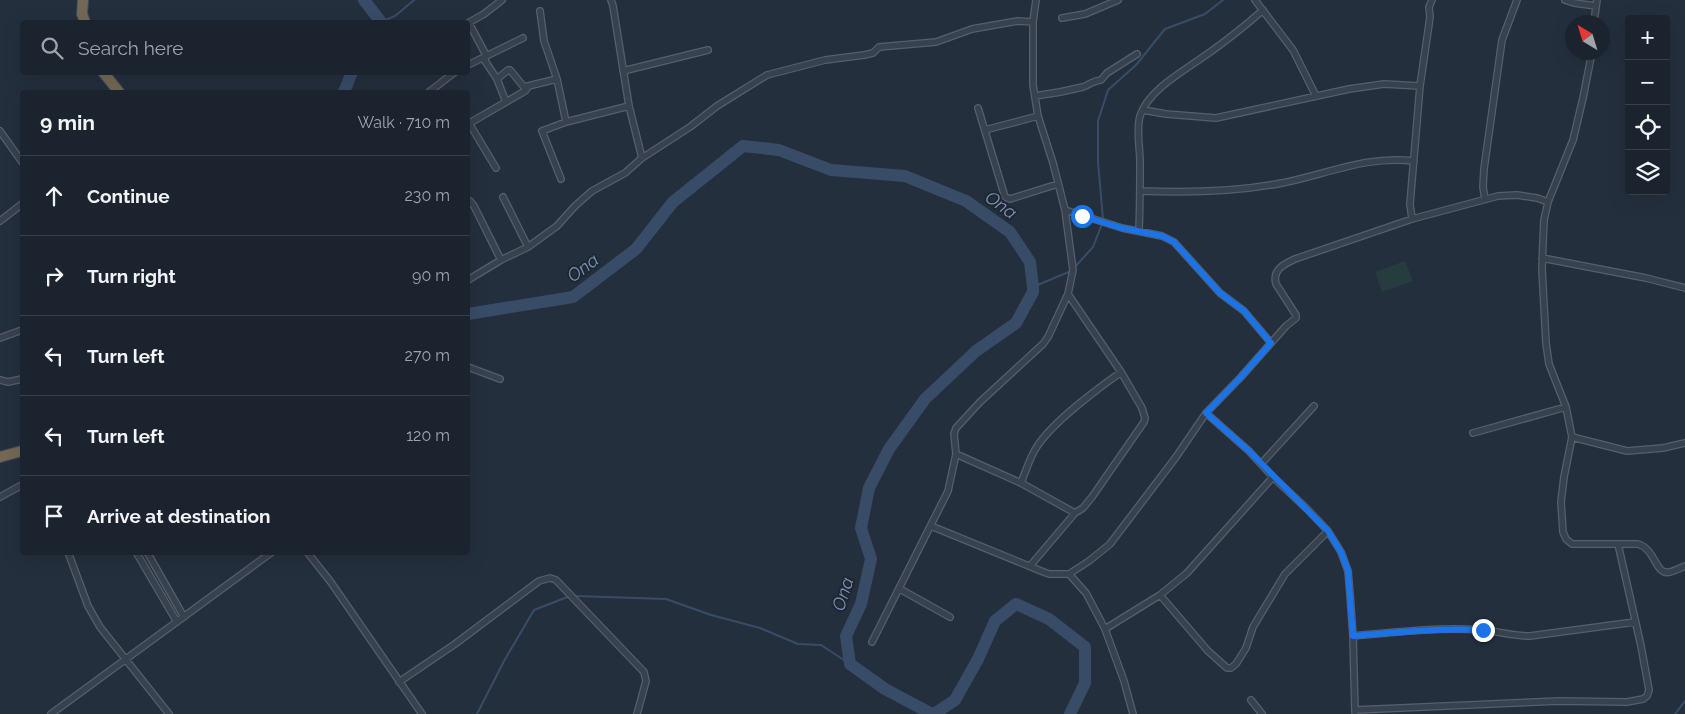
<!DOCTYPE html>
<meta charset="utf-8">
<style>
:root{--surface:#1b232e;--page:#242b36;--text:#f1f3f6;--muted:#a0a4aa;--line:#39404a}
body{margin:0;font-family:Raleway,sans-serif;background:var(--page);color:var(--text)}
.controls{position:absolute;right:15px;top:15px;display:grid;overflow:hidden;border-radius:5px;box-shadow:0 5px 20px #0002}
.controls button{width:45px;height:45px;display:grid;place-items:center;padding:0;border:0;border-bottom:1px solid var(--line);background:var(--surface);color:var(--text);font:25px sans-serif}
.compass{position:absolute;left:1565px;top:15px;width:45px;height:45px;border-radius:50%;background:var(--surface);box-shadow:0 5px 20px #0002;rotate:322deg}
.stop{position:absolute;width:15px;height:15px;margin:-11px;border:4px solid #1a73e8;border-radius:50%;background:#fff}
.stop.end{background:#1a73e8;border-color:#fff;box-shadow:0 1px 5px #0008}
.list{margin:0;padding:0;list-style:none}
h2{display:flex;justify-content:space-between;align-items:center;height:65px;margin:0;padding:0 20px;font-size:21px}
h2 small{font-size:16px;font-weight:400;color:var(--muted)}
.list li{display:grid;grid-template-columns:32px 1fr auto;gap:15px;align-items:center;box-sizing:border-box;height:80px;padding:0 20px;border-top:1px solid var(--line)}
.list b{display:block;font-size:19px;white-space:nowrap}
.list em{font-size:16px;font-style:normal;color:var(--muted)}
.icon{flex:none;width:28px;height:28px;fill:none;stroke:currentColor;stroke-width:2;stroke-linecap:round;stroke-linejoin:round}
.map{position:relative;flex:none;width:1685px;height:714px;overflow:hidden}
.search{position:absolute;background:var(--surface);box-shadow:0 5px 20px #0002;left:20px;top:20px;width:450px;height:55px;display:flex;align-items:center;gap:12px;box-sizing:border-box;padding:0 18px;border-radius:5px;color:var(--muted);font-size:19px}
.panel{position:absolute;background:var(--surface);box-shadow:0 5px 20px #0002;left:20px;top:90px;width:450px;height:465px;border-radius:5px}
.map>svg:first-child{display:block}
.green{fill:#263c3f}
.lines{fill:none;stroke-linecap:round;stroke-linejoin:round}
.stream{stroke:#394c67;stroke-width:2}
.river{stroke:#394c67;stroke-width:12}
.street-casing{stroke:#565f6c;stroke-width:8}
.highway-casing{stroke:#434c59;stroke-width:12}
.street{stroke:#38414e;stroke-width:5.5}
.highway{stroke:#746855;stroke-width:10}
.route{stroke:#1a73e8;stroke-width:6}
.labels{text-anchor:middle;stroke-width:4;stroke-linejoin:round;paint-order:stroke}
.water-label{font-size:18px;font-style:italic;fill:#7c92b1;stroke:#1d2633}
</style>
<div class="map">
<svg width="1685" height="714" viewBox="0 0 1685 714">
<rect width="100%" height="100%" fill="#242f3e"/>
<path class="green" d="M1405 261 1413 281 1382 292 1375 272Z"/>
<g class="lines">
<path class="stream" d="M381 22 395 16 414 0
M1103 219 1098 162V121L1108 90 1136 65 1165 29 1205 14 1223 0
M1074 268 1093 247 1102 224
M1033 287 1071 271
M575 596 666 599 711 615 760 628 798 644 821 645 850 664
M477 714 504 661 534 610 570 596
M1675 714 1685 701"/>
<path class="river" d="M364 0 381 22
M344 92 352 72
M468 314 573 297 636 249 673 202 743 146 779 150 831 170 905 176 966 201 1010 232 1030 262 1033 287V292L1016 323 976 351 925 399 889 449 869 488 861 528 871 559 861 604 846 636 850 664 885 689 932 714
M934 714 955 700 978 659 995 621 1016 604 1049 619 1085 647V683L1070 714"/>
<defs>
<path id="street" d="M611 0 613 6 629 106 642 158
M1255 0 1293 50 1316 96
M1565 0 1574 3 1596 6
M540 11 544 41 557 79 566 122
M1062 18 1085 14 1118 0
M1594 22 1597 0
M468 23 484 14 502 0
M1592 52 1583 98 1573 140 1548 202 1544 220 1543 242 1542 269 1546 343 1549 364 1566 407 1572 437 1564 477 1561 502 1563 532 1566 539 1572 544H1638C1656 549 1655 576 1670 572 1675 571 1680 568 1685 566
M468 65 523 38
M623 71 708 50
M497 79 508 70H510L524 87 557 79
M429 92 455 72
M1035 96C1051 94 1067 91 1083 87 1091 84 1092 81 1101 80L1107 73 1137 54
M506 102 525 91 528 87
M978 108 1005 197 1010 199 1058 184
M1143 110 1166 114 1216 118 1349 89 1384 84 1420 86
M469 123 496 168
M468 124 506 102 497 79 485 61 486 55 469 23
M985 130 1038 116
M0 131 22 162
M561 179 542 131 566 122 629 106
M1140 191C1188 193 1236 192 1282 183 1327 174 1368 155 1414 161
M503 197 528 247
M1485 199 1483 187 1484 169 1502 40 1517 0
M468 201H470L474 206 501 260
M1065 210 1122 228 1162 236 1174 242 1220 293 1244 311 1271 343
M1412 219 1410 204 1420 86 1430 17 1429 7 1432 0
M0 221 22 204
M1139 230C1140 208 1140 185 1140 162 1140 148 1136 130 1140 116 1148 90 1185 70 1206 55 1226 41 1245 26 1263 10
M1542 258 1646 278 1685 288
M468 280 501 260 528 247 557 226 575 206 592 191 625 173 642 158 690 127 717 106 767 75 825 60 864 55 873 53 879 47 936 42 972 29 1006 23 1018 21 1033 22
M0 338 22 330
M468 367 500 379
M0 380 8 382 22 379
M1206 413 1249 451 1273 477 1307 509 1328 531 1341 552 1348 571 1350 594 1353 636 1355 712
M1473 433 1566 407
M1572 437 1627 451 1663 448 1685 443
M956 454 1021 483 1075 513
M1261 464 1314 406
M1021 483C1026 471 1030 456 1038 445 1055 420 1096 390 1121 372
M0 497 22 485
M931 526 1041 571 1049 574H1069L1089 561 1110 544 1176 457 1206 413 1241 377 1286 326 1296 318V315L1276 284C1272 270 1284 264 1295 259L1412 219 1498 196 1517 195 1537 198 1548 202
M68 552 88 606 100 627 169 714
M136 552 177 622
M147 552 184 617
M307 552 330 581 422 714
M1030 566 1075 513 1083 508 1092 497 1144 422 1145 418 1142 408 1121 372 1068 294
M1069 574 1086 593 1105 629 1124 681 1133 714
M900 589 950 617
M1160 595 1208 651 1227 668H1231L1236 664 1246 648 1253 627 1285 574 1328 531
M1105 629 1160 595 1187 573 1273 477
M1353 636C1396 632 1438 627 1481 630 1497 631 1513 636 1530 636L1635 622
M872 642 948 491 956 454 954 434 956 428 980 402 1043 344 1048 337 1068 294 1073 270 1065 210 1053 163 1038 116 1033 85V22L1036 0
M399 682 455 644 539 581 550 578 556 580 644 672 646 681 637 714
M1251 700 1262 714
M1355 710 1560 701 1627 702 1643 699 1647 696 1649 690 1641 646 1618 544
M51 714 272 552"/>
<path id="highway" d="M83 0 82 14 85 22
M103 72 119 92
M0 457 22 451"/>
</defs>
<use href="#street" class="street-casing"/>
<use href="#highway" class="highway-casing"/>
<use href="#street" class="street"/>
<use href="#highway" class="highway"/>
</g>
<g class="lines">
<path class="route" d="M1082 216 1122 228 1162 236 1174 242 1220 293 1244 311 1271 343 1241 377 1206 413 1249 451 1328 531 1341 552 1348 571 1353 636C1397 632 1439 628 1483 630"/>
</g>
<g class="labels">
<g class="water-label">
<text transform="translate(1001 205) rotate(36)" y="6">Ona</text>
<text transform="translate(583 268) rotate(-37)" y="6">Ona</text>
<text transform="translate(843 594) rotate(-72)" y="6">Ona</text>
</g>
</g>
</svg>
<div class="controls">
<button>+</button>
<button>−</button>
<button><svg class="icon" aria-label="locate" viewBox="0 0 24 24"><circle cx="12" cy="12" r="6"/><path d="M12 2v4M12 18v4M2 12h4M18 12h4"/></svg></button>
<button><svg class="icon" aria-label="layers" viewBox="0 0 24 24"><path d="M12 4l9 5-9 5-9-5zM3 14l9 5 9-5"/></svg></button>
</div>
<svg class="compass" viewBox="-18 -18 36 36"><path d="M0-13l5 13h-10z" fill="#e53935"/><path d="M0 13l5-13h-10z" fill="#a0a4aa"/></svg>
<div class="stop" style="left:1082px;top:216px"></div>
<div class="stop end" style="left:1483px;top:630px"></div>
<div class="search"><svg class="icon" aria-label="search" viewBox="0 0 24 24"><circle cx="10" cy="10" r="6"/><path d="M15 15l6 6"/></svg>Search here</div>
<section class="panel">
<h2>9 min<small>Walk · 710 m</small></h2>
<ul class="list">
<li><svg class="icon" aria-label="ahead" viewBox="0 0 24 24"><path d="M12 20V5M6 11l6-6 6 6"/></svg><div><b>Continue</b></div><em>230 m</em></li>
<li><svg class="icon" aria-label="right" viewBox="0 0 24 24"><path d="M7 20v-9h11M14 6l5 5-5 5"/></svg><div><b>Turn right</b></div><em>90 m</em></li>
<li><svg class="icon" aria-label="left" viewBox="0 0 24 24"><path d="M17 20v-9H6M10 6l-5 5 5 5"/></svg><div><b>Turn left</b></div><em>270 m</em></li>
<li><svg class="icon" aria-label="left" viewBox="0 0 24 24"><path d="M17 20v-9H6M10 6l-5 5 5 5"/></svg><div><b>Turn left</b></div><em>120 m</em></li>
<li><svg class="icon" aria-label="arrive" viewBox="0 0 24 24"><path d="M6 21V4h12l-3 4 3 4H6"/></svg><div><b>Arrive at destination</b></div></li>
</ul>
</section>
</div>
